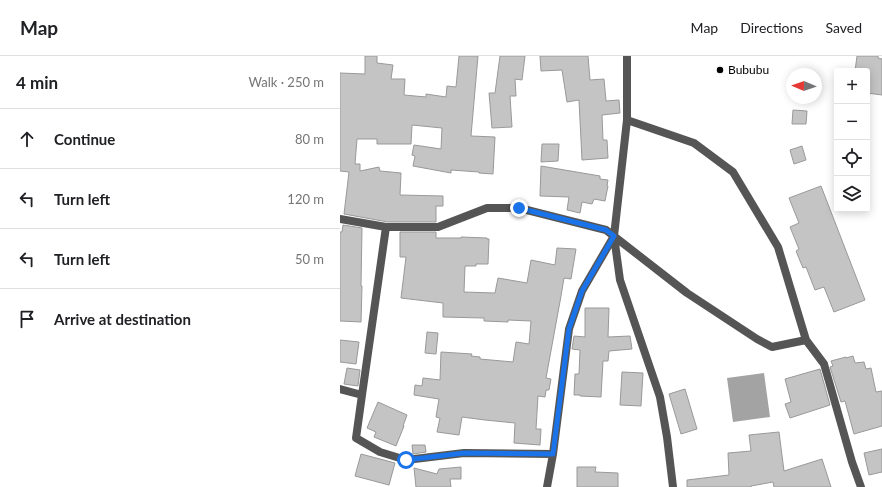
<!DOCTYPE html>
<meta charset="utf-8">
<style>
:root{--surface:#fff;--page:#f6f6f6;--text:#202124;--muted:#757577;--line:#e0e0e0}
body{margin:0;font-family:Lato,sans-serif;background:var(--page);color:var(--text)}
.controls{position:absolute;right:12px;top:12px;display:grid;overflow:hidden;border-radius:4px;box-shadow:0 2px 10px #0003}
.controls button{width:36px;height:36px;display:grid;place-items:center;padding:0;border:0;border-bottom:1px solid var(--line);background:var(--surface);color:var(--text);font:20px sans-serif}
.compass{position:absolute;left:446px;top:12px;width:36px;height:36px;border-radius:50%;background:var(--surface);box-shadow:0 2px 10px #0003;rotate:272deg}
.stop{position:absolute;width:12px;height:12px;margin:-9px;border:3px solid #1a73e8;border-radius:50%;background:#fff}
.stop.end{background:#1a73e8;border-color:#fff;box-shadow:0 1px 4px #0008}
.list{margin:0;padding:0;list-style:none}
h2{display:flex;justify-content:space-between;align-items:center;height:52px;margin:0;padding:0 16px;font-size:17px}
h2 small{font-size:13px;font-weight:400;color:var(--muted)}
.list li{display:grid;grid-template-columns:26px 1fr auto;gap:12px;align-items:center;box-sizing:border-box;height:60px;padding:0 16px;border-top:1px solid var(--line)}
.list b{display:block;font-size:15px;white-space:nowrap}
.list em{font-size:13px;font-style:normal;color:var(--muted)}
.icon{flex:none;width:22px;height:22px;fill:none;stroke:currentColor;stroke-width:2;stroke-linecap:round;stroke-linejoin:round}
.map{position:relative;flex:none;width:542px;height:431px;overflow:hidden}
header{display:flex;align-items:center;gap:24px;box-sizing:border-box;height:56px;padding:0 20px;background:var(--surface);border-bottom:1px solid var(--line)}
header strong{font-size:19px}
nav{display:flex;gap:22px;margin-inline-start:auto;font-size:14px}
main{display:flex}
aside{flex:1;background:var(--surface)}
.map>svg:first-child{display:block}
.water{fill:#a3a3a3}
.building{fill:#c4c4c4;stroke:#999}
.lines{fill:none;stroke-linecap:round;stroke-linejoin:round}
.street{stroke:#555;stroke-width:8}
.route{stroke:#1a73e8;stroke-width:5}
.poi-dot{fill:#000;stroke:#fff;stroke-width:1.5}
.labels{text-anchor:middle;stroke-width:3.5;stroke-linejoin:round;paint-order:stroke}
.poi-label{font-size:12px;fill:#000;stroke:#fff;text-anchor:start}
</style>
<header>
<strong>Map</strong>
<nav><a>Map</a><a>Directions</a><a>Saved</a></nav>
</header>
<main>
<aside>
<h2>4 min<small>Walk · 250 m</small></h2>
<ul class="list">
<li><svg class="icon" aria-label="ahead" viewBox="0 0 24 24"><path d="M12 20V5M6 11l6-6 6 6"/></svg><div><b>Continue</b></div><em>80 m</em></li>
<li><svg class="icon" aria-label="left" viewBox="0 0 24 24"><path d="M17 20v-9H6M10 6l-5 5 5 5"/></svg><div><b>Turn left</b></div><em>120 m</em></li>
<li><svg class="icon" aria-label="left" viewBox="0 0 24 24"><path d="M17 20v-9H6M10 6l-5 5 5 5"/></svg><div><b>Turn left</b></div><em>50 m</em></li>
<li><svg class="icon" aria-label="arrive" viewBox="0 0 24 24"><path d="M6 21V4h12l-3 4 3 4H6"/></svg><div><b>Arrive at destination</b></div></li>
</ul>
</aside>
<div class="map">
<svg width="542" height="431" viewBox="0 0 542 431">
<rect width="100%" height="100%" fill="#fff"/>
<path class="water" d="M424 317 430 361 393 366 387 322Z"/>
<path class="building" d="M25 0H37V7L53 9 51 23H65L64 39 86 41V38L106 41 107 30 116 31 119 0H138L131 80 155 81 153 118 139 117V116L111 114V117L73 110 75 100 72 99 74 89 101 93 102 72 72 69 71 88H37V83H17L15 108H20V115L39 111 40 115 61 117 60 139 103 140V150H96V166H48L4 158 9 116 0 115V17L25 18Z
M160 0H185L182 24 175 23 176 40H170L172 71 152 72 149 37H155Z
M200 0H248L250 24 264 23 266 45 279 44 280 57 262 59 263 84H267L268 102 242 104 239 44 227 46 222 14 201 15Z
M517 0H538V2L542 3V39L527 37V15H515Z
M453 54 467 55 466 68H452Z
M202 88H219L218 105 201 106Z
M462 90 466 104 454 108 450 94Z
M201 110 260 120V123L268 124 267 130H268L265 145 254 143 252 148 242 146 240 157 227 154 229 141 200 140Z
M481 130 525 244 494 256 484 231 475 234 466 211 463 212 456 195 459 193 450 171 459 167 449 142Z
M3 169 22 172 21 230H22L21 266 0 265V176H2Z
M60 176H96V182H121V181L147 182V183H149L148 208H136V210H125L124 236 155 237 158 222 187 227 191 204 215 209 217 192 236 193 231 223 224 222 221 240 206 322 211 323 209 334H206L205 341 198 340 196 373H201L200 389 174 387 175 367 145 364 122 361 119 379 97 376 100 362 96 361 99 343 74 339 75 329 82 330 83 322 100 324 101 296 132 298 131 300 140 301V303L173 306 176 286 189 288 191 265 168 264V266L144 265V262L103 261V247L61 242 66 201H60Z
M245 252H269L268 281 290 280 292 293 269 295 268 305H263L261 341 240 340V339H234L235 318H239L240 294 232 293 234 280 245 281Z
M87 276 98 277 96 298 85 297Z
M0 284 19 286 16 308 0 306Z
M513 300 515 307 524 306 526 313 531 312 536 336 542 335V370L514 378 505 345 501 346 490 311 493 310 491 305 506 301V302Z
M7 312 20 314 18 330 4 328Z
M480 313 490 349 450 362 445 348 451 346 445 323Z
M282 316 303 317 301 350 280 349Z
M345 333 357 373 341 378 329 338Z
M38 346 67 359 63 370H64L56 390 34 381 36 376 27 372Z
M439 376 444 415 482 403 491 431H434L433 426 411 430V431H347V424L389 419 388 397 411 395 409 379Z
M72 389H85L86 396 73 398Z
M542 393V416L529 419 524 397Z
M21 398 55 407 49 429 15 420Z
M121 411V423H110L111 431H76L74 412 97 418 99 413Z
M237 411H256L255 416 278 417V431H237Z"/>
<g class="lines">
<path class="street" d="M287 0V64L274 180 280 224 320 341 327 381 333 431
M287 64 354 87 393 116 438 191 466 284 484 308 512 406 521 431
M0 163 46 171H98L147 152H179L266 174 347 237 417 283 432 291 466 284
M0 333 22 339 16 382 40 396 66 404 124 397 213 398
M22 339 46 171
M207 431 213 398 229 273 242 235 274 180"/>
</g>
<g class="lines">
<path class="route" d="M66 404 124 397 213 398 229 273 242 235 274 180 266 174 179 152"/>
</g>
<circle class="poi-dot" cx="380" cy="14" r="4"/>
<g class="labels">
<g class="poi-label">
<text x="388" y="18">Bububu</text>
</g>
</g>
</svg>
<div class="controls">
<button>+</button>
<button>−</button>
<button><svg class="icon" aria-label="locate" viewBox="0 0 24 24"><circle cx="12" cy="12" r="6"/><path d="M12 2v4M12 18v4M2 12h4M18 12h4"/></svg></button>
<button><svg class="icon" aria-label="layers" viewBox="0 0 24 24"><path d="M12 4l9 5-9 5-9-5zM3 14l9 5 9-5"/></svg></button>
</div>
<svg class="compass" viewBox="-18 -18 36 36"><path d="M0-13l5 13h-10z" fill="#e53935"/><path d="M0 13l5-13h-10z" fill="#757577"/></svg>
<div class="stop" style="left:66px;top:404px"></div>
<div class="stop end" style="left:179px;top:152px"></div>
</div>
</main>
